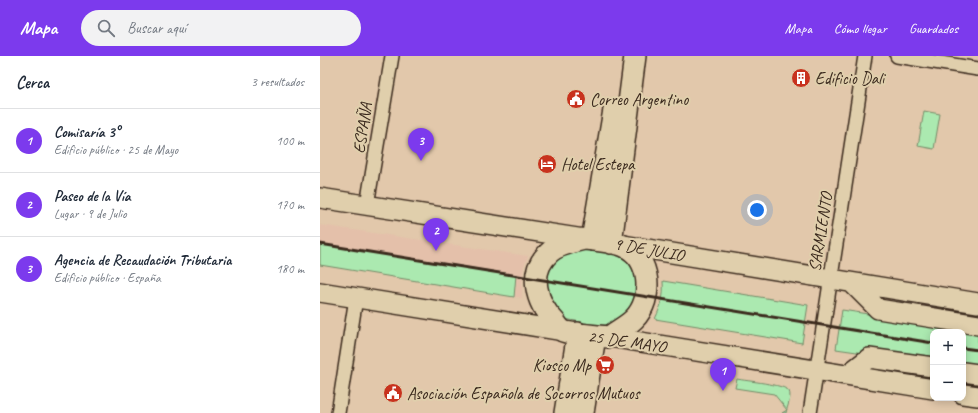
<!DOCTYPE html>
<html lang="es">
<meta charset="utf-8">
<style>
:root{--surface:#fff;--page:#f2f2f3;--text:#1f2937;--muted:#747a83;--line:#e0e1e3;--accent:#7c3aed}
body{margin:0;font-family:Caveat,sans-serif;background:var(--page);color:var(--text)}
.controls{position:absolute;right:12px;bottom:12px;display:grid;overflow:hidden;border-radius:8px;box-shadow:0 2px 10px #0003}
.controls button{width:36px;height:36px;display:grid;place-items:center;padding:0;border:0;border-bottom:1px solid var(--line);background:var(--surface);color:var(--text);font:20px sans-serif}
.you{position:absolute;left:437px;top:154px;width:14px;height:14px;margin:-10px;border:3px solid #fff;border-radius:50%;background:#1a73e8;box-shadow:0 0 0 6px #1a73e833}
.badge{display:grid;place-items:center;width:26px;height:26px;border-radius:50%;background:var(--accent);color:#fff;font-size:13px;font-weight:700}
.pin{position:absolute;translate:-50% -33px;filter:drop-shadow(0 1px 2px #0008)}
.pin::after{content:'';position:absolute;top:21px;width:14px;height:12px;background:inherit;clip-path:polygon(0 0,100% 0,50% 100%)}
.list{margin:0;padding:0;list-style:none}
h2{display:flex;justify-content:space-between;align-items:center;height:52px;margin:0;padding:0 16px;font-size:17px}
h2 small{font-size:13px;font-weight:400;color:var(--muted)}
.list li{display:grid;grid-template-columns:26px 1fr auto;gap:12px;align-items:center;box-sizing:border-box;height:64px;padding:0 16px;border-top:1px solid var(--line)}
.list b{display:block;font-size:15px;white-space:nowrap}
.list p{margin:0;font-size:13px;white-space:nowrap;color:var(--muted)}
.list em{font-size:13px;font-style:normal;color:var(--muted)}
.icon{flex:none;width:22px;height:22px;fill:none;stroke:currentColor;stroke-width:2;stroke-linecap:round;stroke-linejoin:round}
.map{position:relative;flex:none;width:658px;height:357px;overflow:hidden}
header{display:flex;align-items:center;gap:24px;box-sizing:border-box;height:56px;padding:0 20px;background:var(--accent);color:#fff}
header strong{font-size:19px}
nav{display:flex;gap:22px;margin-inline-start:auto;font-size:14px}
.search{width:280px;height:36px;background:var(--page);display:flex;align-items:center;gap:10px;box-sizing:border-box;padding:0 14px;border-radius:22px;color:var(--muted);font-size:15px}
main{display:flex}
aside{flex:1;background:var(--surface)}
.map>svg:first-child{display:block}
.built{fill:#e4c0aa}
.green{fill:#abe9b0;stroke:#738a67}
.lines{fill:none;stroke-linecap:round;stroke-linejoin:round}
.street-casing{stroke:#3b2a1e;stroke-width:16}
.secondary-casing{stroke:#3b2a1e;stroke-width:22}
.primary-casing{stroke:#3b2a1e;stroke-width:24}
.street{stroke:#e0cfac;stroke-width:13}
.secondary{stroke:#e0cfac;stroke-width:19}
.primary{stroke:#e0cfac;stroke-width:21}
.rail{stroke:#3b2a1e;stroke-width:3}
.labels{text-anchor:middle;stroke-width:4;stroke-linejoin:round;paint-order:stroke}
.poi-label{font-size:17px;fill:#3b2a1e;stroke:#e0cfac;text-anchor:start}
.street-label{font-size:17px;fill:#3b2a1e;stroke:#e0cfac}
</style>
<header>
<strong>Mapa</strong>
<div class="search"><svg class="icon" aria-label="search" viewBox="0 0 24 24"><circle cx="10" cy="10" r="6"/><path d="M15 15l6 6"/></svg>Buscar aquí</div>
<nav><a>Mapa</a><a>Cómo llegar</a><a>Guardados</a></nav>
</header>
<main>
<aside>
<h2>Cerca<small>3 resultados</small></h2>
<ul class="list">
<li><span class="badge">1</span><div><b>Comisaría 3°</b><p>Edificio público · 25 de Mayo</p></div><em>100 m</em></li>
<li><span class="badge">2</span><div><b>Paseo de la Vía</b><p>Lugar · 9 de Julio</p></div><em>170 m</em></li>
<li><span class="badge">3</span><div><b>Agencia de Recaudación Tributaria</b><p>Edificio público · España</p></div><em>180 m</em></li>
</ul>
</aside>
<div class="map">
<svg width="658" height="357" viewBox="0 0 658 357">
<rect width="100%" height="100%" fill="#e2c8ab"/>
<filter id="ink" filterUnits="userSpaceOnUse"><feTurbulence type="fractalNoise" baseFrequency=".025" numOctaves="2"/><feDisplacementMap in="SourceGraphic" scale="8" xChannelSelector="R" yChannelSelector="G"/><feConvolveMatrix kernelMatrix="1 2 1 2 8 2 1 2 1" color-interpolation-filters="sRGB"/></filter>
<g filter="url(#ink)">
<path class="built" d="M0 169 208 200 204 210 202 229V242L0 209Z"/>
<path class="green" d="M604 55 620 58 614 93 598 90Z
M0 188 196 219 194 241 0 209Z
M254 191 297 198 305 202 312 209 317 219 318 231 312 254 297 266 287 269H276L245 263 235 258 221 228 229 205Z
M343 225 488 249 482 287 335 263C342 248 344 241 343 225Z
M522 254 658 275V314L643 312V276H613V307L516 293Z
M417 323C426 325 464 328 469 335 472 341 467 351 466 357H462L467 354 454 338 415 332Z"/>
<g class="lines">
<defs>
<path id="street" d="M577 0 658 13
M47 149 72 0
M18 357 36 242
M490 357 545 0"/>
<path id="secondary" d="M0 142 264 183
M303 189 658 247
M532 227 558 253 658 269
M0 236 244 275
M289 281 613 333
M643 316 658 318
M527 319 549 302 613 311
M643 338 658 340"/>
<path id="primary" d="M264 183C274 184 295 186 304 190 331 202 334 243 314 263 307 270 297 275 289 281 280 280 249 278 243 275 240 273 237 269 235 266 216 247 207 216 230 196 239 188 253 186 264 183Z
M272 184 294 54
M291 187 315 0
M245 357 258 277
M263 357 275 280"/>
</defs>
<use href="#street" class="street-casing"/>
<use href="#secondary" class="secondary-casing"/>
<use href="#primary" class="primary-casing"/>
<use href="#street" class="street"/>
<use href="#secondary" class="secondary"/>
<use href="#primary" class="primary"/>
<path class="rail" d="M0 188 613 287
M643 292 658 294"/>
</g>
</g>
<defs>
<symbol id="building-disc" viewBox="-11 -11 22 22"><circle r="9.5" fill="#c8321e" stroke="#e0cfac"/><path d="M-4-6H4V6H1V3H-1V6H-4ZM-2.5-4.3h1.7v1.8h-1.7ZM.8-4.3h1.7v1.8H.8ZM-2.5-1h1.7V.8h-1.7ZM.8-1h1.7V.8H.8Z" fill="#fff"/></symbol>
<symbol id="civic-disc" viewBox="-11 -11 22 22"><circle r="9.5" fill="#c8321e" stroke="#e0cfac"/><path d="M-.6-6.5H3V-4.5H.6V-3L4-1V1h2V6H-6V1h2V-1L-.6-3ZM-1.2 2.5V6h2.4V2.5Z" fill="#fff"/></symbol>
<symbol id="hotel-disc" viewBox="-11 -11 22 22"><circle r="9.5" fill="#c8321e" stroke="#e0cfac"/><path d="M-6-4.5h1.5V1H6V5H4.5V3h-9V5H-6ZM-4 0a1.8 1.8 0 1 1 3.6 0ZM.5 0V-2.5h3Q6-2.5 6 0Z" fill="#fff"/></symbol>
<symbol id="supermarket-disc" viewBox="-11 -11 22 22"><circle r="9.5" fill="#c8321e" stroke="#e0cfac"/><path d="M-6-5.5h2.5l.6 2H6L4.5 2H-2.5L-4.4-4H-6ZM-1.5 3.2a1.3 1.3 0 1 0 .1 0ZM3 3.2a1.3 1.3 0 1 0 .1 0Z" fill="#fff"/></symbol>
</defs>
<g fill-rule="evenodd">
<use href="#building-disc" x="470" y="11" width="22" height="22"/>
<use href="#civic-disc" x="245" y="32" width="22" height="22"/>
<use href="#hotel-disc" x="216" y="97" width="22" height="22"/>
<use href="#supermarket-disc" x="274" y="298" width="22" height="22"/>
<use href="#civic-disc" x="62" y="326" width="22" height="22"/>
</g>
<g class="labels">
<g class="poi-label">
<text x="495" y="28">Edificio Dali</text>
<text x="270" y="49">Correo Argentino</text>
<text x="241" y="114">Hotel Estepa</text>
<text x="271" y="315" text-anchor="end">Kiosco Mp</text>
<text x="87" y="343">Asociación Española de Socorros Mutuos</text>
</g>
<g class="street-label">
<text transform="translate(42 72) rotate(-81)" y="6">ESPAÑA</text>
<text transform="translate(500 176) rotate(-81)" y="6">SARMIENTO</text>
<text transform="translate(329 193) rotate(10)" y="6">9 DE JULIO</text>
<text transform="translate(307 285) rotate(8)" y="6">25 DE MAYO</text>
</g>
</g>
</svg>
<div class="controls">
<button>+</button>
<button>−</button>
</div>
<div class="you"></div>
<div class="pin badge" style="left:403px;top:335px">1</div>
<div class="pin badge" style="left:116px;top:195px">2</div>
<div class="pin badge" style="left:101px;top:105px">3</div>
</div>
</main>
